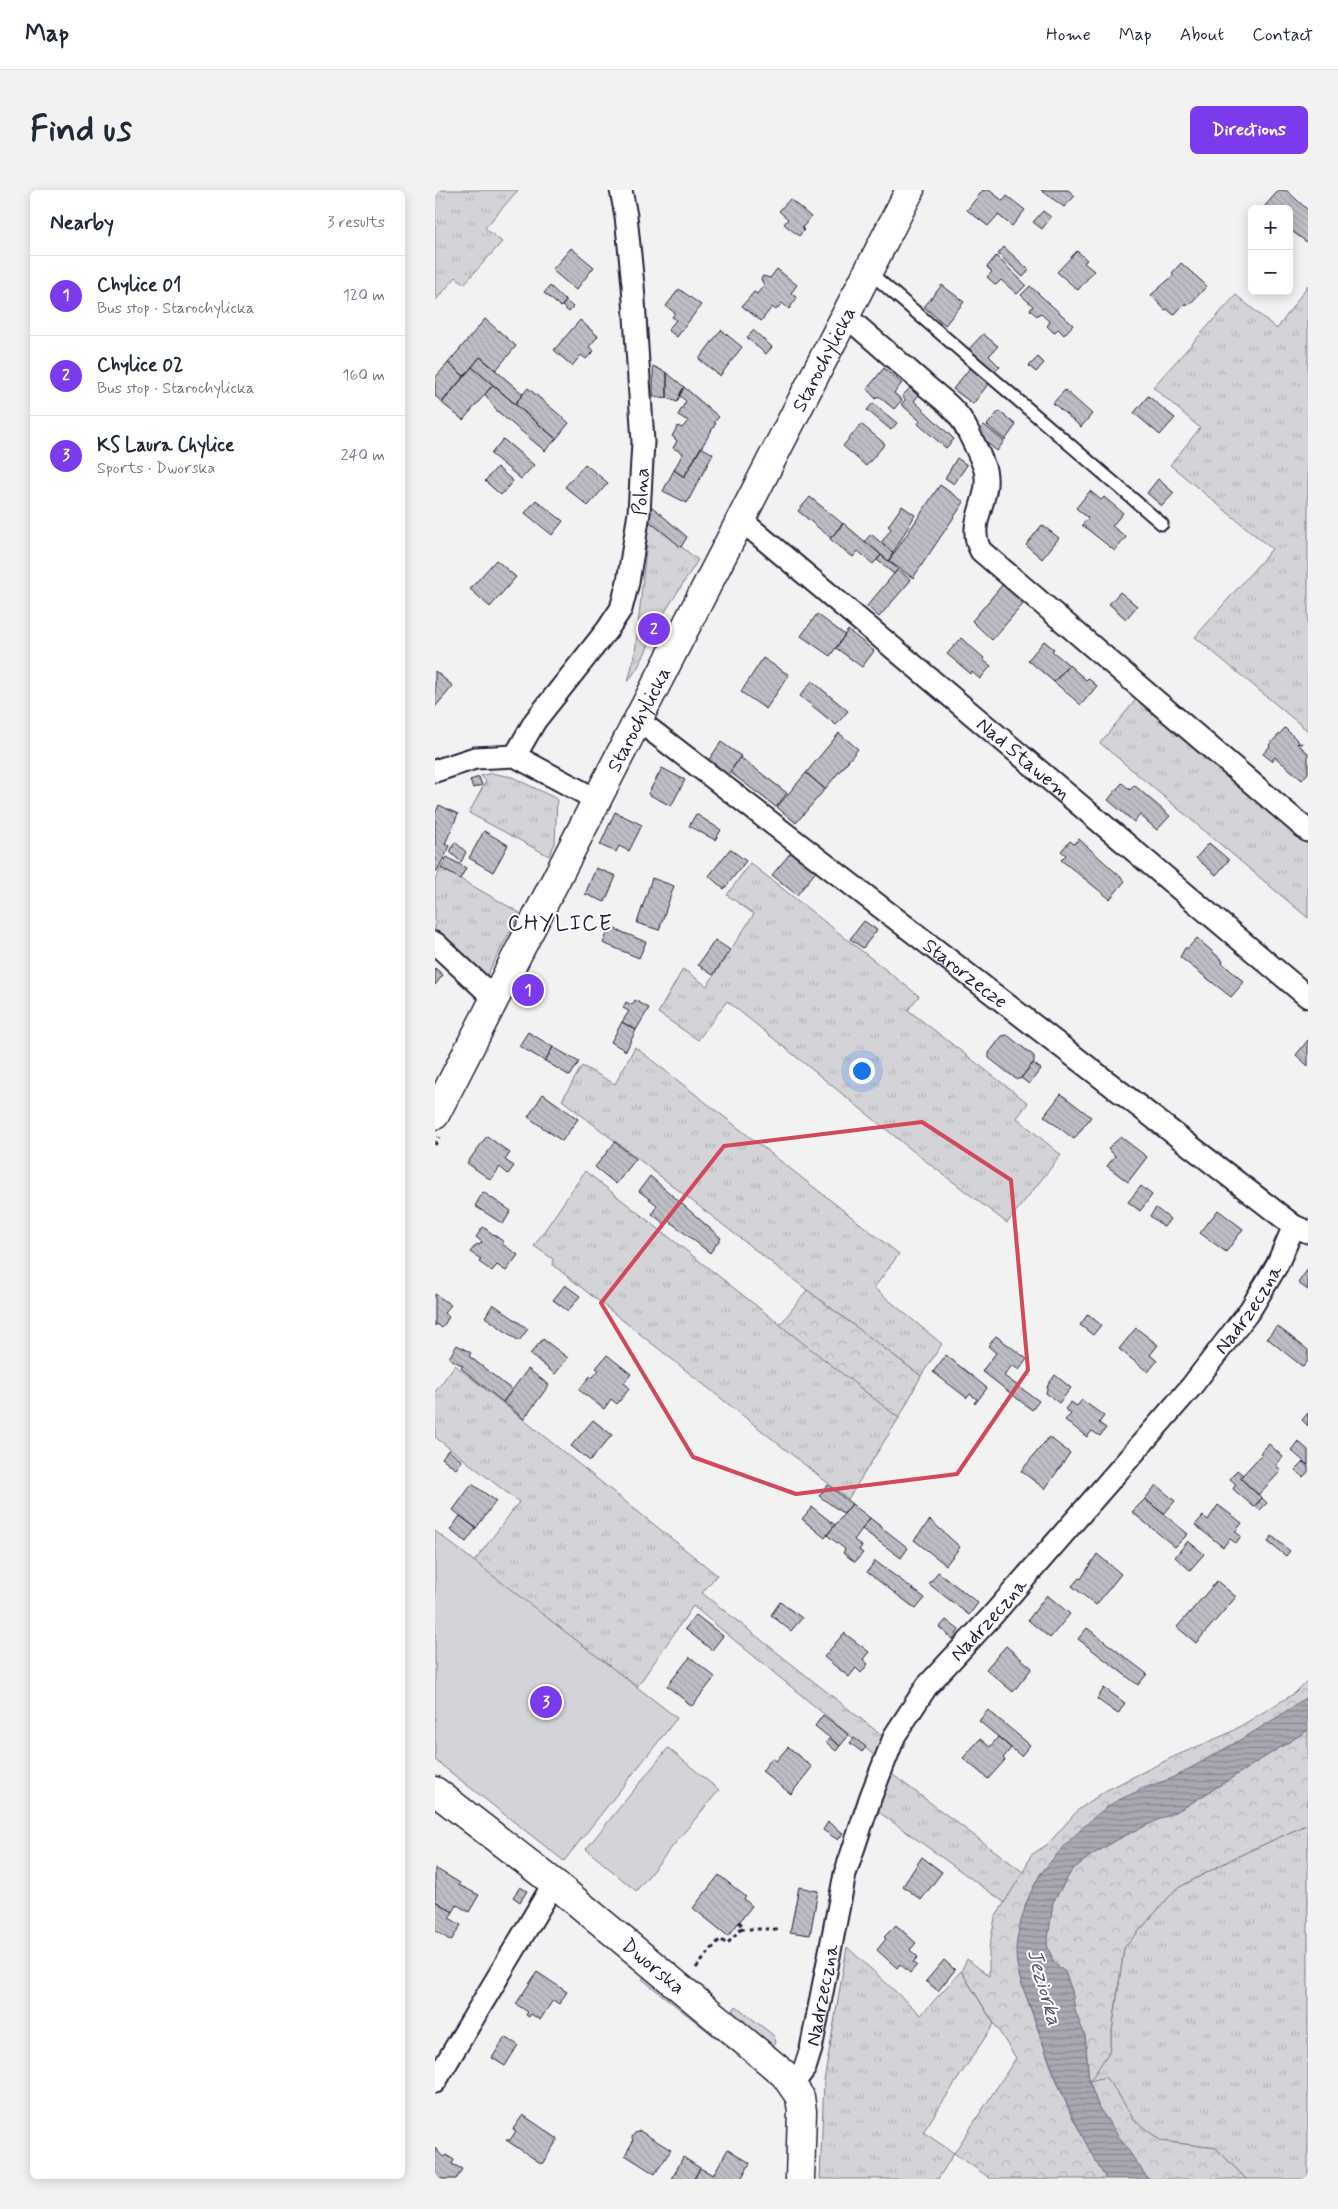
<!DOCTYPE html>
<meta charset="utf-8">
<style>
:root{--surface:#fff;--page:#f2f2f3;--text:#1f2937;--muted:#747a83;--line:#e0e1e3;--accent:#7c3aed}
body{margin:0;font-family:Mynerve,sans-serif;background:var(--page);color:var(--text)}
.controls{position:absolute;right:15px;top:15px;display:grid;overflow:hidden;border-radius:8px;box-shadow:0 2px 12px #0003}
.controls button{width:45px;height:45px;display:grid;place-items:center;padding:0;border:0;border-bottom:1px solid var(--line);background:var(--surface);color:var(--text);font:25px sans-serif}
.you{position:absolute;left:426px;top:880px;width:18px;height:18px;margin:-12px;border:4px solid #fff;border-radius:50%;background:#1a73e8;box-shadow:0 0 0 8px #1a73e833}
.badge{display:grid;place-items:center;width:32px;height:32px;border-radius:50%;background:var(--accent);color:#fff;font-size:16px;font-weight:700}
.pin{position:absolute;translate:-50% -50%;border:2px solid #fff;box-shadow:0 1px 5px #0006}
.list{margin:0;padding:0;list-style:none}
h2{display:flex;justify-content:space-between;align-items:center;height:65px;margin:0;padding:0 20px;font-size:21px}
h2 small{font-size:16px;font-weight:400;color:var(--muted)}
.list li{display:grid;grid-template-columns:32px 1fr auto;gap:15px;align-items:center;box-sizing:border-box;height:80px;padding:0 20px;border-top:1px solid var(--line)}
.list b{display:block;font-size:19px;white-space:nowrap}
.list p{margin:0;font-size:16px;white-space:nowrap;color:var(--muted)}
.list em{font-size:16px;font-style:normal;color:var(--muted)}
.map{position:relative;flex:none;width:873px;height:1989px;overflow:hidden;border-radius:8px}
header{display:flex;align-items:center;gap:30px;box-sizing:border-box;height:70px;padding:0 25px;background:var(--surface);border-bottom:1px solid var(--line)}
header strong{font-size:24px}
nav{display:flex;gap:28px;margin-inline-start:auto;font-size:18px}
.intro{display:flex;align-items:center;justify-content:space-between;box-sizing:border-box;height:120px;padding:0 30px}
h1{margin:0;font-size:35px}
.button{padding:12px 22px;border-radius:8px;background:var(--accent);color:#fff;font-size:18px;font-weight:700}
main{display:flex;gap:30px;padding:0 30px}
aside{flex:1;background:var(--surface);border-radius:8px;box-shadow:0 2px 12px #0003}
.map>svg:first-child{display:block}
.grass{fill:url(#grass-tufts);stroke:#7a7a8a}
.forest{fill:url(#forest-crowns);stroke:#7a7a8a}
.pitch{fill:#d3d3d8;stroke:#7a7a8a}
.water{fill:url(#water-rules);stroke:#727282}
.building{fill:url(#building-back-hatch);stroke:#22223b}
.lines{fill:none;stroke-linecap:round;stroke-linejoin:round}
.lane-casing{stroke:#22223b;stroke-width:15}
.street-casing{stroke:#22223b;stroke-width:25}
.secondary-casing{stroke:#22223b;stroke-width:31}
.path{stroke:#22223b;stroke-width:3;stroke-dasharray:4 4;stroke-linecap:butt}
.lane{stroke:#fff;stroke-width:11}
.street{stroke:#fff;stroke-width:21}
.secondary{stroke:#fff;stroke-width:28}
.marked{fill:none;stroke:#d1495b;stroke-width:4;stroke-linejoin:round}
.labels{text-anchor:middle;stroke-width:4;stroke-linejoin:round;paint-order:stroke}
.street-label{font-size:20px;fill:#22223b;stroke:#fff}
.water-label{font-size:21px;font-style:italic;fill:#58586b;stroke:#fff}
.quarter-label{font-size:22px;letter-spacing:1px;fill:#22223b;stroke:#fff}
</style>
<header>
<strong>Map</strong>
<nav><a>Home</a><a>Map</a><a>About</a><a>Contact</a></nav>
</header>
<div class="intro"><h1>Find us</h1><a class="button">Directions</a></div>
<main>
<aside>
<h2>Nearby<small>3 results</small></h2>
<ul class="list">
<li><span class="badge">1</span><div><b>Chylice 01</b><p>Bus stop · Starochylicka</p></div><em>120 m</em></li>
<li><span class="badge">2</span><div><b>Chylice 02</b><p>Bus stop · Starochylicka</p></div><em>160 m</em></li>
<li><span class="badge">3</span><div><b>KS Laura Chylice</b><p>Sports · Dworska</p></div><em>240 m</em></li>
</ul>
</aside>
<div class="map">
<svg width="873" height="1989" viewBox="0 0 873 1989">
<defs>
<pattern id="grass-tufts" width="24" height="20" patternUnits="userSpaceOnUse" patternTransform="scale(1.25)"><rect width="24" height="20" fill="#d3d3d8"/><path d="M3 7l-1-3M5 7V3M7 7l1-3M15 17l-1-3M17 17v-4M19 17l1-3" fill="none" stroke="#b5b5ba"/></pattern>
<pattern id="forest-crowns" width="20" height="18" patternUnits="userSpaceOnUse" patternTransform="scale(1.25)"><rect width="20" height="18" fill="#d3d3d8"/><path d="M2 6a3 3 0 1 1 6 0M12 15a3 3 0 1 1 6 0" fill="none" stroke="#b5b5ba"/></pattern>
<pattern id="water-rules" width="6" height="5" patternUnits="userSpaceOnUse" patternTransform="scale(1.25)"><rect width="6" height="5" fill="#a8a8b2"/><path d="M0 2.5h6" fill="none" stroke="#888892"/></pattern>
<pattern id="building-back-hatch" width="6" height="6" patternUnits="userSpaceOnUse" patternTransform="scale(1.25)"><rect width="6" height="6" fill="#bebec6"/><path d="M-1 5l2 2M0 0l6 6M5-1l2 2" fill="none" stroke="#a3a3ab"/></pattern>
</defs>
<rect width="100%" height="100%" fill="#f2f2f3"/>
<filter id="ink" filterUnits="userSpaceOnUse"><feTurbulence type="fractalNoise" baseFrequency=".02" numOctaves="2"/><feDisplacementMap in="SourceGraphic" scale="10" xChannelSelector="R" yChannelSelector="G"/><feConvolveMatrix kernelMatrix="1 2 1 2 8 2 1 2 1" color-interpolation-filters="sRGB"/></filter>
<g filter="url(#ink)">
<path class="grass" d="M0 0H83L50 38 67 52 29 94 21 87 0 111Z
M873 95V541L760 447 837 359 735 275 765 238 718 197 801 105 842 139Z
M214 331 263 370 226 428 221 426 208 451 214 454 206 472 193 492 200 464Z
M704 506 873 654V728L665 553Z
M56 583 77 587 122 609 120 653 114 666 34 623 51 591 46 586Z
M315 673 484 806 473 820 593 913 582 928 626 965 572 1033 488 969 292 811 263 850 223 823 248 779 272 796 319 724 292 705Z
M6 678 85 723 51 787 0 745V690Z
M200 857 464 1064 439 1098 507 1154 486 1186 372 1100 127 910 147 876 180 894Z
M150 981 464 1228 413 1309 118 1075V1069L99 1056Z
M20 1175 282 1385 267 1403 450 1548 440 1566 258 1416 202 1497 39 1372 84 1312 0 1247V1202Z
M454 1582 588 1682 570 1713 441 1620Z
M873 1634V1989H811L781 1958 726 1951 699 1930 682 1902 654 1891 674 1862 689 1758 741 1699 797 1669Z
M412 1757 486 1825 526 1781 559 1834 488 1942 519 1963 503 1989H385L389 1891Z
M210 1786 325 1872 319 1878 207 1789Z
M301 1816 339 1846 341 1852 337 1858 298 1826V1820Z"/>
<path class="forest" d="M372 1100 486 1186 464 1228 345 1135Z
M873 1490V1506L836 1532 763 1574 735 1589 705 1599 650 1636 605 1684 590 1715 584 1786 616 1877 636 1925 671 1989H556L519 1963 581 1868 526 1781 532 1769 554 1786V1758L560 1728 588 1682 596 1665 613 1654 643 1620 670 1601 738 1567 794 1543 860 1503Z
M873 1540V1634L797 1669 741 1699 689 1758 674 1862 655 1891 670 1887 682 1902 699 1930 726 1951 781 1958 811 1989H713L664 1918 654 1891 650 1846 640 1821 637 1801 630 1782 619 1773 612 1755 618 1712 637 1680 658 1664 687 1647 750 1617Z"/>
<path class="pitch" d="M0 1341 242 1528 129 1671 0 1570Z
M233 1558 284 1600 201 1701 151 1659Z"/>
<path class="water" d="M873 1506V1540L750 1617 687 1647 658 1664 637 1680 618 1712 612 1755 619 1773 630 1782 637 1801 640 1821 650 1846 654 1891 664 1918 713 1989H671C639 1937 617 1881 598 1824 590 1803 580 1781 581 1758 583 1736 593 1702 606 1684 619 1665 659 1624 678 1613 697 1602 718 1597 737 1588 784 1563 830 1537 873 1506Z"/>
<path class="building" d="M548 0H554L568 11 572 6 590 20 577 36 563 25 553 36 532 20Z
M606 0H633L640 6 629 17Z
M844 0H851L873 20V53L854 39V19H831L829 17Z
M355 9 376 27 367 38 369 40 364 46 349 34 353 29 344 21Z
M608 21 616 27 607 39 598 32Z
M569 57 594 80 588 87 563 64Z
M136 58 159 77 141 100 117 80Z
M642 61 652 70 649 73 659 81 643 100 622 82Z
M561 66 591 95 582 104 566 90 561 95 552 87 557 82 552 77Z
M746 73 772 96 754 115 749 114 739 125 732 119 730 120 716 105 739 85 737 83Z
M342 79 362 95 356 103 362 108 354 119 347 113 341 120 337 117 326 131 307 116 319 102 322 104 329 95 326 89 328 86 335 88Z
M507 95 529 112 510 135 489 117Z
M115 96 131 111 126 117 109 103Z
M595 96 638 135 629 145 623 139 619 143 612 136 615 132 605 123 602 126 595 120 598 116 586 105Z
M244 99 266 115 242 147 233 140 241 130 237 127 240 123 231 116Z
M131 111 138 117 134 122 127 116Z
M50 129 81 156 61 180 45 167 29 186 13 173Z
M145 130 163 146 154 157 159 161 151 169 146 165 137 176 119 160Z
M286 140 307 157 285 186 264 169Z
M318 140 337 157 331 164 312 148Z
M548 144 563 156 554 166 565 177 558 183 533 160Z
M45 167 88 204 80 214 37 177Z
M603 167 609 173 601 182 594 176Z
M13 173 29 186 7 212 0 206V188Z
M218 176 232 183V208L218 206Z
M37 177 58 195 28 230 7 213Z
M449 178 467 193 459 203 467 210 459 219 443 206 441 209 432 199Z
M535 178 554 193 538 214 518 199Z
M232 183 249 197 242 212 232 208Z
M58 195 121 249 110 261 62 221 50 204Z
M249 197 284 227 279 232 281 233 249 287 239 280 248 263 238 258 242 251 237 246 243 236 247 238 253 231 243 225 251 211 244 205Z
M93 198 134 233 121 249 80 214Z
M475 198 483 206 479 211 519 249 511 258 483 234 485 231 466 214 470 210 467 206Z
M630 200 657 224 646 237 618 213Z
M713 206 740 228 725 245 699 223Z
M438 213 462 233 456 240 432 220Z
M564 221 581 235 570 250 552 235Z
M426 234 450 254 431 276 408 256Z
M549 235 569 251 562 261 541 244Z
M68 249 99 275 86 289 56 264Z
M266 257 278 264 252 313 228 301 239 280 249 287Z
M522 268 532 275 519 294 510 288Z
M150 274 173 293 153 316 130 297Z
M62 277 78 291 66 305 50 291Z
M723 289 739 303 727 316 712 303Z
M505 295 529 312 478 388 454 371Z
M655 301 666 310 669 307 688 323 677 336 691 347 680 361 647 335 653 328 641 318Z
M375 307 408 334 396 348 363 321Z
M101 310 128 331 117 345 90 323Z
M215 315 252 347 246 357 214 331Z
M467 316 480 325 458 363 446 353 456 339 453 336Z
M408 333 446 365 438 374 423 361 418 367 395 349Z
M607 335 624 348 607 369 591 355Z
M436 344 458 363 453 371 430 351Z
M446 365 463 379 459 384 442 370Z
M61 370 81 387 55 417 35 399Z
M463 379 476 390 444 427 432 416Z
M568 394 589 413 557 450 537 431Z
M685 402 702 416 691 429 674 414Z
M382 424 410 445 395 466 366 446Z
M413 440 439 461 427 477 401 458Z
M526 448 549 468 548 470 556 476 545 489 537 482 536 484 512 464Z
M609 451 619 459 617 461 634 475 619 492 593 470Z
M328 468 354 485 331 519 306 502Z
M634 475 651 490 653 488 662 496 646 515 619 492Z
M0 481 18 496 0 517Z
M377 491 413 521 401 535 365 506Z
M850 538 864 552 862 554 867 553 865 556 873 563V583L867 590 840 567 837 571 828 564 835 556 834 555Z
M404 543 423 559 390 599 371 583Z
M286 552 306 566 293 585 273 571Z
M305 567 352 603 341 617 295 582Z
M227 578 250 590 236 616 213 604Z
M371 583 390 599 361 633 342 617Z
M44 587 47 595 38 598 35 590Z
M687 593 695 600 699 595 735 626 722 640 705 625 699 632 673 610Z
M4 615 23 624 10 654 15 656 2 681 0 680V624Z
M180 622 207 635 194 661 184 656 181 662 165 655Z
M261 624 286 640 280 650 254 636Z
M49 641 73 655 58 682 34 668Z
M644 649 690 691 675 709 626 670 631 665 626 661 635 651 639 654Z
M20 652 31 662 26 672 15 662Z
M774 653 794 670 781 685 761 668Z
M295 659 311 671 289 699 274 686Z
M358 660 383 679 362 705 337 685Z
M12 667 31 678 25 689 6 678Z
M161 678 181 686 170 712 150 704Z
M217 688 239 696 224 740 202 733Z
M429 731 442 740 428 758 415 749Z
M175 737 211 752 204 768 168 753Z
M762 748 788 771 787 773 809 792 796 807 745 767 750 758H753Z
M280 750 295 760 278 785 263 775Z
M0 778 8 785 0 795Z
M200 810 214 818 201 840 187 832 194 821 188 818 191 812 197 815Z
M187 832 201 840 191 861 176 852Z
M93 842 118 857 110 871 84 856Z
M572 845 599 866V872L585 889H581L554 868V863L567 846Z
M873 850V876L861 865Z
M118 857 144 872 135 886 110 871Z
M598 873 606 879 594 894 586 888Z
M108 904 143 929 127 951 93 927Z
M626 904 656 927 639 949 609 926Z
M52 946 75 963 70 970 79 976 73 984 65 977 56 990 32 973Z
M686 947 712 967 693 992 672 976 680 966 673 958Z
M180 952 201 969 181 994 160 977Z
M215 986 286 1048 275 1063 234 1031 231 1035 217 1024 222 1015 204 1001Z
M706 996 717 1005 705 1021 693 1012Z
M48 1002 76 1021 68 1034 40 1016Z
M721 1018 735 1029 729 1037 715 1026Z
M783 1020 808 1039 791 1062 765 1043Z
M48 1037 69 1052 67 1054 83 1065 71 1081 62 1075 57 1081 44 1072 46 1069 35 1062 42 1054 44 1055 47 1052 41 1047Z
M873 1079V1100L863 1093Z
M130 1095 145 1106 133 1121 118 1110Z
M0 1104 16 1115 9 1123 14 1127 7 1138 2 1134 0 1136Z
M58 1114 93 1139 84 1151 50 1127Z
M653 1124 666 1135 658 1145 645 1135Z
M842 1136 873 1160V1171L868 1177 832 1148Z
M701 1138 723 1155 715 1165 722 1171 713 1182 684 1159Z
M561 1146 592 1169 584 1180 577 1175 569 1186 604 1211 597 1220 547 1181 561 1163 553 1156Z
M108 1149 133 1168 120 1184 95 1164Z
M22 1155 36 1163 34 1166 77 1200 68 1212 26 1178 28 1176 14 1168Z
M172 1165 196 1184 189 1193 195 1198 182 1214 176 1209 169 1219 144 1200 155 1186 157 1188 164 1180 161 1178Z
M511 1165 552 1198 540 1214 539 1213 542 1209 535 1204 532 1208 498 1182Z
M93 1179 114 1195 89 1229 68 1212Z
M620 1185 636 1198 624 1213 611 1203 613 1195Z
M647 1210 669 1226 664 1233 671 1238 665 1246 657 1241 652 1247 630 1230 636 1224 630 1219 636 1212 642 1216Z
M873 1223V1236L867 1230Z
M158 1230 177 1245 155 1271 136 1256Z
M614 1247 635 1263 610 1299 586 1281Z
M863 1251 873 1260V1275L856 1260Z
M834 1254 848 1267 841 1275 846 1281 823 1305 805 1288 827 1264 825 1263Z
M13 1260 27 1271 21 1279 7 1268Z
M868 1272 873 1276V1282L868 1287 860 1280Z
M802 1280 808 1285 805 1288 827 1308 819 1317 798 1299 801 1294 795 1289Z
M37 1294 61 1311 41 1338 18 1320Z
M393 1295 417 1314 409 1324 384 1306Z
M721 1295 740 1311 729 1324 710 1309Z
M827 1308 832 1313 825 1320 820 1316Z
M710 1309 753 1344 740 1357 697 1322Z
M417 1314 435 1328 419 1350 427 1356 424 1360 428 1363 420 1372 408 1363 410 1359 392 1345Z
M783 1315 807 1333 800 1342 806 1346 801 1353 795 1349 788 1357 760 1335 768 1326 773 1330Z
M377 1317 400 1335 390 1348 367 1329Z
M25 1326 41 1338 31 1352 15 1340Z
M435 1328 473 1358 466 1368 427 1339Z
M495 1330 525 1357 511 1375 479 1350Z
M837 1346 855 1361 851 1366 833 1352Z
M753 1351 769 1364 755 1380 740 1367Z
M662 1364 686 1384 661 1415 637 1396 644 1388 646 1389Z
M440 1371 490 1408 481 1419 432 1382Z
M503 1382 543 1413 534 1425 494 1394Z
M782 1391 801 1407 761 1453 742 1437Z
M612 1405 635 1424 615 1448 593 1430Z
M345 1412 367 1428 356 1441 336 1425Z
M261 1425 288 1446 277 1460 250 1439Z
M511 1430 524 1440 518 1449 504 1438Z
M652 1438 712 1484 703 1495 643 1449Z
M409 1443 434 1462 428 1469 433 1474 426 1483 421 1478 414 1487 389 1467Z
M571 1456 597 1478 578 1502 551 1479Z
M255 1467 280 1487 257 1516 232 1496Z
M669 1498 690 1513 683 1524 662 1509Z
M553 1520 595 1555 586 1566 544 1531Z
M388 1525 414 1545 405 1556 380 1536Z
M563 1547 576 1558 568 1568 570 1570 553 1589 528 1568 545 1549 555 1557Z
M395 1548 405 1556 401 1561 391 1552Z
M419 1548 431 1557 427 1562 415 1553Z
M353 1557 377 1577 356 1604 327 1581 337 1568 341 1571Z
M393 1632 408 1643 403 1650 388 1640Z
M487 1667 507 1682 486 1710 468 1696Z
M0 1678 25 1693 24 1695 44 1705 34 1722 22 1715 18 1722 0 1711Z
M284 1685 311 1707 309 1709 317 1716 293 1746 258 1718Z
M85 1697 92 1701 85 1712 78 1707Z
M364 1697 383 1701 375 1745 355 1742Z
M0 1711 18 1722 14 1728 26 1735 16 1751 0 1740Z
M461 1735 481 1753 475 1760 483 1767 478 1772 482 1775 475 1783 465 1774 462 1778 442 1760 451 1749 449 1747Z
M509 1770 520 1780 503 1801 491 1791Z
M102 1782 132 1802 124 1814 118 1810 105 1830 96 1824 94 1827 91 1825 93 1822 81 1814Z
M70 1847 83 1855 70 1876 57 1868Z
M88 1925 123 1949 107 1974 71 1950H75L81 1941 78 1939Z
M205 1941 236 1960 220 1984 190 1965 198 1951 197 1947 200 1943Z
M0 1958 8 1967 11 1965 19 1970 17 1974 27 1979 21 1989H0Z
M293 1959 315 1973 306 1989H284L278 1985Z
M248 1967 265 1978 259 1989H237Z
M265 1978 278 1985 284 1989H259Z"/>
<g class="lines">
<defs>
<path id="lane" d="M433 81 727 334"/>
<g id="street">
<path d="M411 126C437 149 463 171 489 194 500 204 514 213 523 225 530 233 547 269 550 280 557 310 530 333 546 361L873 641"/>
<path id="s1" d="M306 330 873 807"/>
<path id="s2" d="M203 530 859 1036"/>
<path id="s3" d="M80 566 100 531 172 440 186 419 193 392 204 323 208 252 198 95 191 26 186 0"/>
<path d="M0 581 40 568 80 566 162 610"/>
<path d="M0 753 59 808"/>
<path d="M0 1892 119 1693"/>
<path id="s4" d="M358 1894 370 1878 376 1859 410 1684 436 1606 460 1545 492 1496 556 1427 756 1197 815 1120 842 1075 859 1036 873 1042"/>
</g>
<g id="secondary">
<path id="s5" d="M0 925 475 0"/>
<path id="s6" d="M0 1601 119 1693 349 1884 365 1907 367 1921 365 1989"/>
</g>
</defs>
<use href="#lane" class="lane-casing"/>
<use href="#street" class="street-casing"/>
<use href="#secondary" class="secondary-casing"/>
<path class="path" d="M0 955 4 947
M306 1738 309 1739H343
M261 1778 285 1749 292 1754 308 1736 304 1732"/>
<use href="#lane" class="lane"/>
<use href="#street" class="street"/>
<use href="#secondary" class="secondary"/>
</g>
</g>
<path class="marked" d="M487 932 576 990 593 1180 522 1284 361 1304 258 1267 166 1113 289 956Z"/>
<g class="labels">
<g class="street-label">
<text dy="7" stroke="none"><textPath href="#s5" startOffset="850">Starochylicka</textPath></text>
<text dy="7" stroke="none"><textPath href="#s3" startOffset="301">Polna</textPath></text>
<text dy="7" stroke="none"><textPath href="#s5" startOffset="445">Starochylicka</textPath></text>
<text dy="7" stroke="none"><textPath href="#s1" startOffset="370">Nad Stawem</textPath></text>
<text dy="7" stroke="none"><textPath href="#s2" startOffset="414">Starorzecze</textPath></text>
<text dy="7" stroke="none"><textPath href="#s4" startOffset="920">Nadrzeczna</textPath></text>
<text dy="7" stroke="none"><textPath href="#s4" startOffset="515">Nadrzeczna</textPath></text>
<text dy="7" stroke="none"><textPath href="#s6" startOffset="280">Dworska</textPath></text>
<text dy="7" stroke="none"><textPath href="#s4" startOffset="95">Nadrzeczna</textPath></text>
</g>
<g class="water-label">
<text transform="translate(610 1797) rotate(74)" y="7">Jeziorka</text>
</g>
<g class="quarter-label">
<text x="125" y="740">CHYLICE</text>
</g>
</g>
</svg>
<div class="controls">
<button>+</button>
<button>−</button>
</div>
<div class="you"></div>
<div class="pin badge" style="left:93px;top:800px">1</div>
<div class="pin badge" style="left:219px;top:439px">2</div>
<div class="pin badge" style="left:111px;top:1512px">3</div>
</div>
</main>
